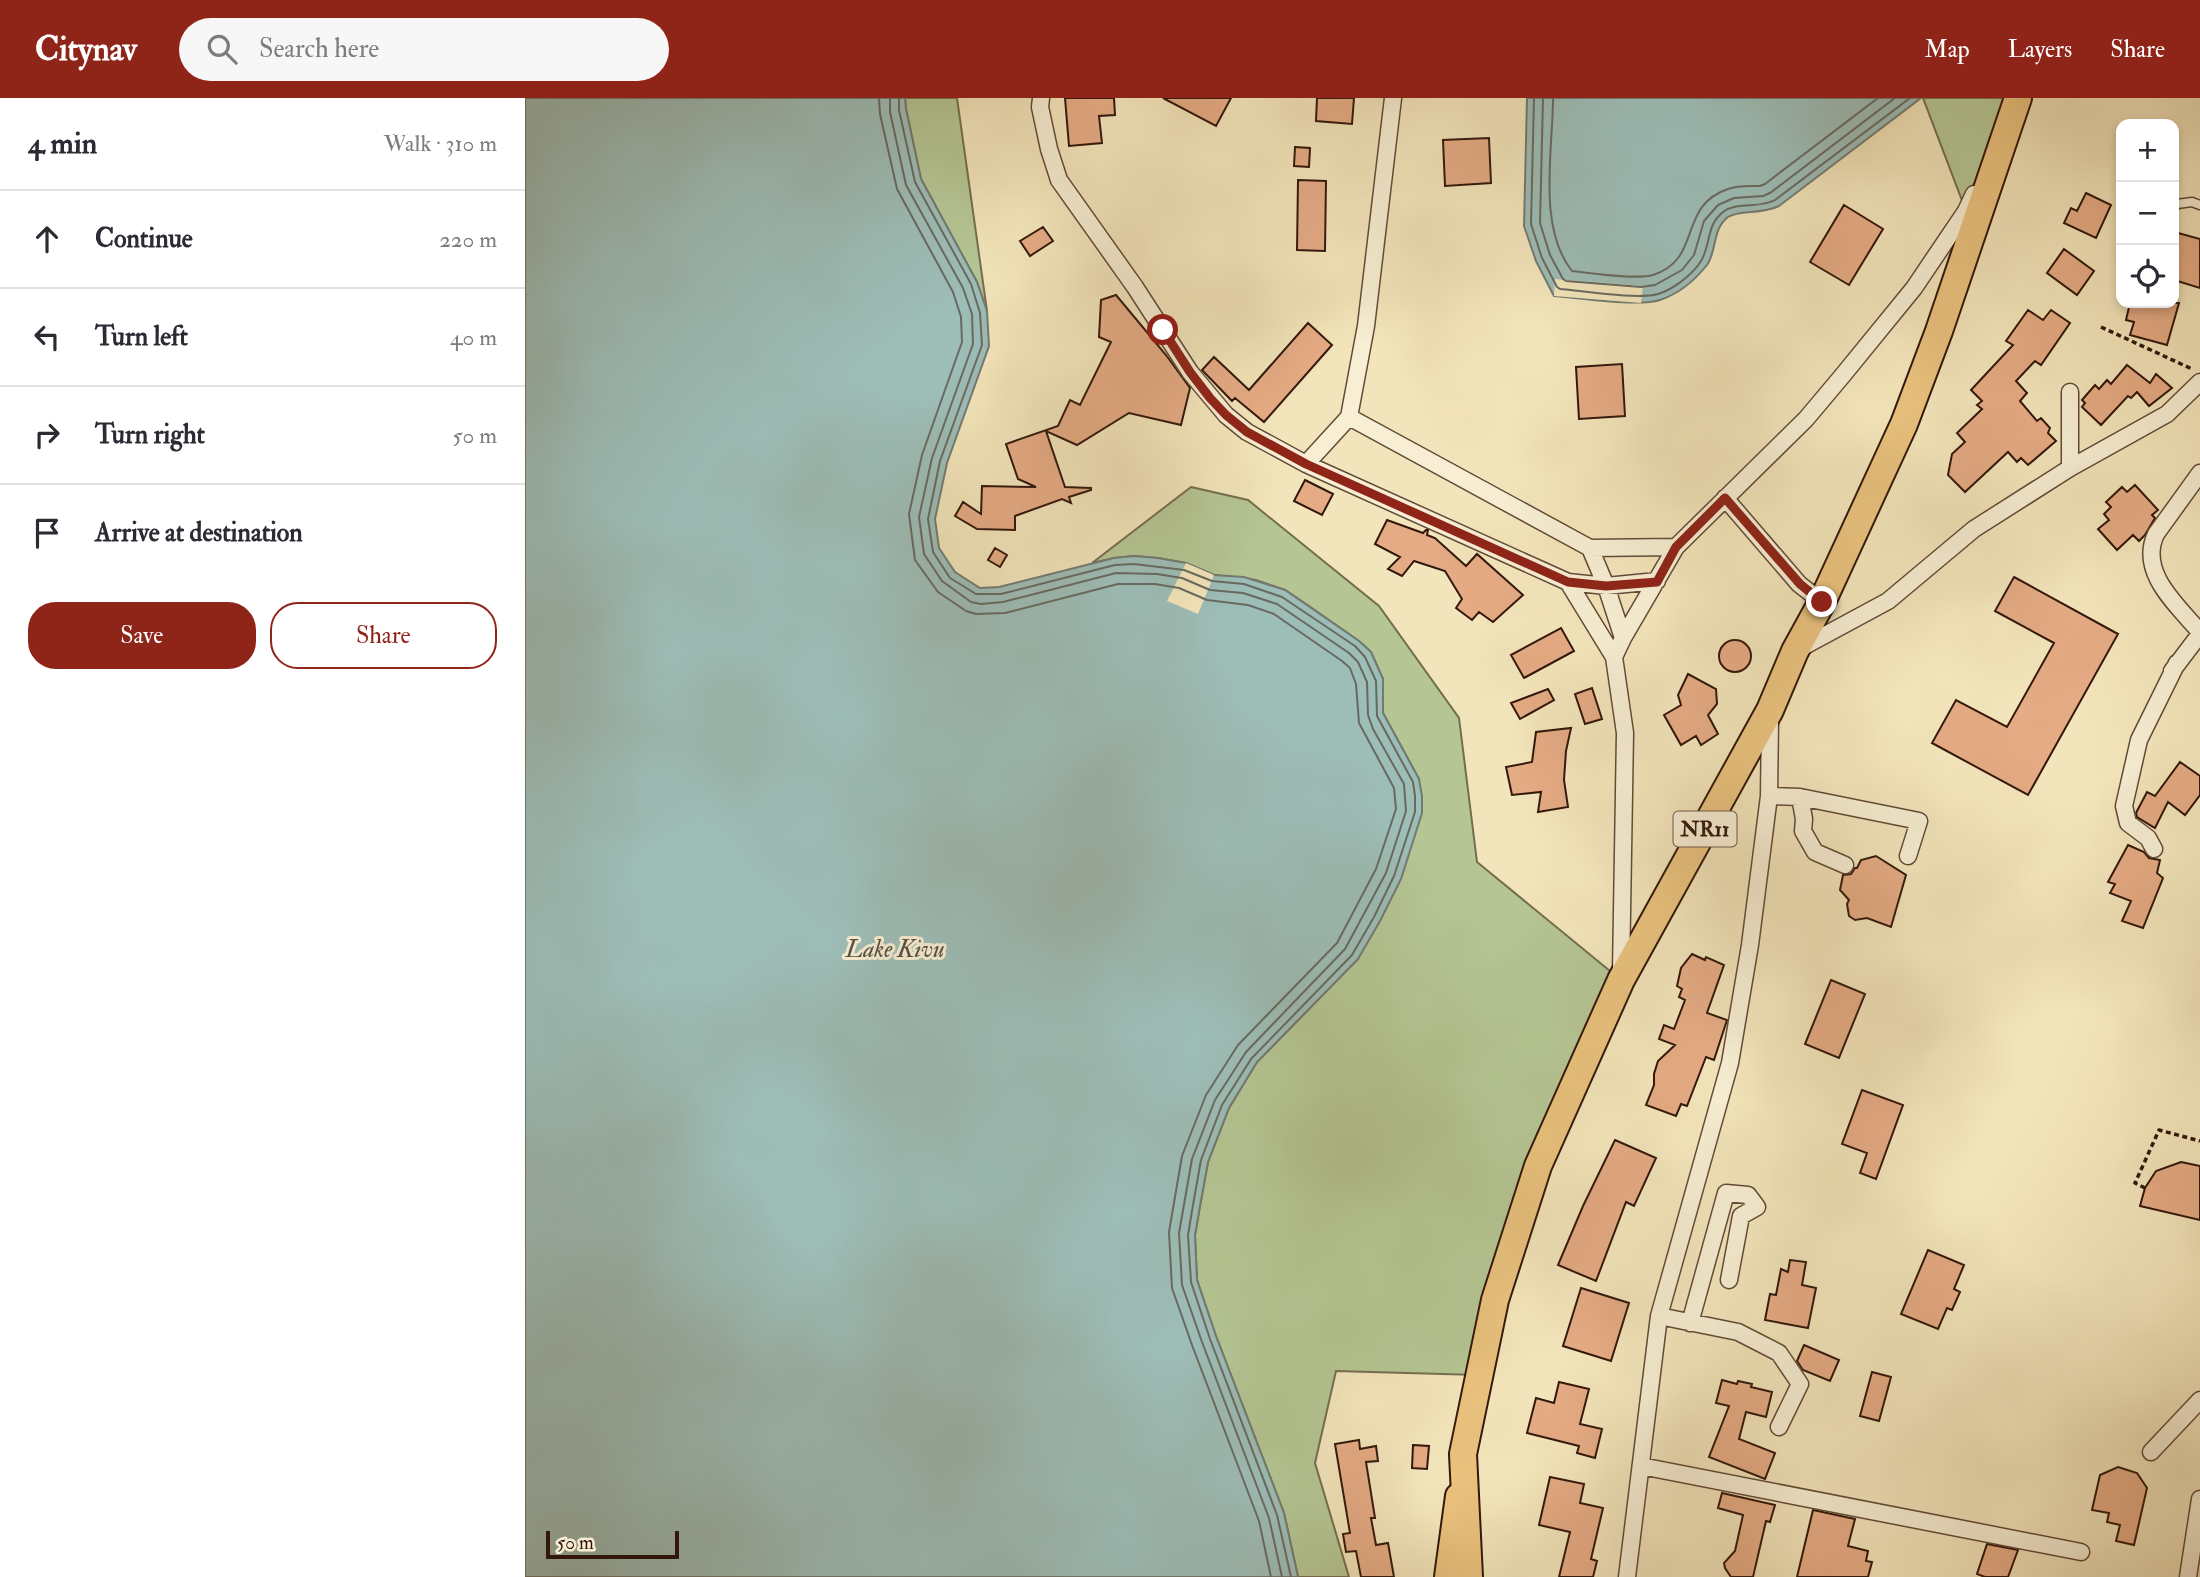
<!DOCTYPE html>
<meta charset="utf-8">
<style>
:root{--surface:#fff;--page:#f7f7f7;--text:#2b2b33;--muted:#7c7c81;--line:#e1e1e2;--accent:#8f2418}
body{margin:0;font-family:"IM FELL Double Pica",serif;background:var(--page);color:var(--text)}
.controls{position:absolute;right:21px;top:21px;display:grid;overflow:hidden;border-radius:14px;box-shadow:0 4px 10px #0003}
.controls button{width:63px;height:63px;display:grid;place-items:center;padding:0;border:0;border-bottom:2px solid var(--line);background:var(--surface);color:var(--text);font:35px sans-serif}
.scale{position:absolute;left:21px;bottom:18px;width:133px;box-sizing:border-box;padding-left:7px;border:4px solid #32170b;border-top:0;font-size:19px;line-height:24px;white-space:nowrap;color:#32170b;-webkit-text-stroke:5px #f7eed3;paint-order:stroke}
.stop{position:absolute;width:21px;height:21px;margin:-16px;border:5px solid #8f2418;border-radius:50%;background:#fff}
.stop.end{background:#8f2418;border-color:#fff;box-shadow:0 2px 7px #0008}
.list{margin:0;padding:0;list-style:none}
h2{display:flex;justify-content:space-between;align-items:center;height:91px;margin:0;padding:0 28px;font-size:30px}
h2 small{font-size:23px;font-weight:400;color:var(--muted)}
.list li{display:grid;grid-template-columns:46px 1fr auto;gap:21px;align-items:center;box-sizing:border-box;height:98px;padding:0 28px;border-top:2px solid var(--line)}
.list b{display:block;font-size:26px;white-space:nowrap}
.list em{font-size:23px;font-style:normal;color:var(--muted)}
.actions{display:flex;gap:14px;padding:21px 28px}
.actions a{flex:1;padding:16px 0;border:2px solid var(--accent);border-radius:28px;text-align:center;font-size:24px;color:var(--accent)}
.actions .main{background:var(--accent);color:#fff}
.icon{flex:none;width:38px;height:38px;fill:none;stroke:currentColor;stroke-width:2;stroke-linecap:round;stroke-linejoin:round}
.map{position:relative;flex:none;width:1675px;height:1479px;overflow:hidden}
header{display:flex;align-items:center;gap:42px;box-sizing:border-box;height:98px;padding:0 35px;background:var(--accent);color:#fff}
header strong{font-size:33px}
nav{display:flex;gap:38px;margin-inline-start:auto;font-size:24px}
.search{width:490px;height:63px;background:var(--page);display:flex;align-items:center;gap:18px;box-sizing:border-box;padding:0 24px;border-radius:38px;color:var(--muted);font-size:26px}
main{display:flex}
aside{flex:1;background:var(--surface)}
.map>svg:first-child{display:block}
.green{fill:#b5c694;stroke:#746e50;stroke-width:2}
.water{fill:#9dbdb7;stroke:#727b72;stroke-width:2}
.pier{fill:#f3e5bb}
.lines{fill:none;stroke-linecap:round;stroke-linejoin:round}
.shore{stroke:#686a61;stroke-width:2}
.building{fill:#e5ab84;stroke:#32170b;stroke-width:2}
.service-casing{stroke:#624a37;stroke-width:11}
.minor-casing{stroke:#624a37;stroke-width:19}
.primary-casing{stroke:#32170b;stroke-width:28}
.trunk-casing{stroke:#32170b;stroke-width:30}
.path{stroke:#32170b;stroke-width:3.5;stroke-dasharray:5 3.5;stroke-linecap:butt}
.service{stroke:#f7eed3;stroke-width:8}
.minor{stroke:#f7eed3;stroke-width:16}
.primary{stroke:#eac27e;stroke-width:24}
.trunk{stroke:#eac27e;stroke-width:26}
.route{stroke:#8f2418;stroke-width:9}
.labels{text-anchor:middle;stroke-width:6;stroke-linejoin:round;paint-order:stroke}
.shield{fill:#f7eed3;stroke:#6d5847;stroke-width:2}
.shield-label{font-size:21px;font-weight:bold;fill:#32170b}
.water-label{font-size:24px;font-style:italic;fill:#575147;stroke:#f7eed3}
</style>
<header>
<strong>Citynav</strong>
<div class="search"><svg class="icon" aria-label="search" viewBox="0 0 24 24"><circle cx="10" cy="10" r="6"/><path d="M15 15l6 6"/></svg>Search here</div>
<nav><a>Map</a><a>Layers</a><a>Share</a></nav>
</header>
<main>
<aside>
<h2>4 min<small>Walk · 310 m</small></h2>
<ul class="list">
<li><svg class="icon" aria-label="ahead" viewBox="0 0 24 24"><path d="M12 20V5M6 11l6-6 6 6"/></svg><div><b>Continue</b></div><em>220 m</em></li>
<li><svg class="icon" aria-label="left" viewBox="0 0 24 24"><path d="M17 20v-9H6M10 6l-5 5 5 5"/></svg><div><b>Turn left</b></div><em>40 m</em></li>
<li><svg class="icon" aria-label="right" viewBox="0 0 24 24"><path d="M7 20v-9h11M14 6l5 5-5 5"/></svg><div><b>Turn right</b></div><em>50 m</em></li>
<li><svg class="icon" aria-label="arrive" viewBox="0 0 24 24"><path d="M6 21V4h12l-3 4 3 4H6"/></svg><div><b>Arrive at destination</b></div></li>
</ul>
<div class="actions"><a class="main">Save</a><a>Share</a></div>
</aside>
<div class="map">
<svg width="1675" height="1479" viewBox="0 0 1675 1479">
<rect width="100%" height="100%" fill="#f3e5bb"/>
<filter id="stains"><feTurbulence type="fractalNoise" baseFrequency=".00286" numOctaves="4"/><feColorMatrix values="0 0 0 0 .2 0 0 0 0 .09 0 0 0 0 .02 0 0 0 .5 -.17"/></filter>
<radialGradient id="worn" r=".72"><stop offset=".6" stop-color="#630" stop-opacity="0"/><stop offset="1" stop-color="#630" stop-opacity=".3"/></radialGradient>
<path class="green" d="M380 0H432L462 213 452 184 396 81 381 11Z
M1398 0H1493L1441 113Z
M666 389 723 402 854 508 934 620 952 764 1096 882 1013 1068 953 1277 811 1273 790 1365 824 1479H773L759 1415 691 1238 672 1182 670 1137 675 1108 683 1064 704 1010 732 964 833 861 894 681 858 615V581L846 554 834 543 784 508 760 492 731 482 689 477 661 465 633 460 609 458 589 460 567 465Z"/>
<path class="water" d="M0 0H380L381 11 396 81 452 184 462 213 464 248 422 365 410 421 414 450 430 474 455 490 474 489 589 460 609 458 633 460 661 465 689 477 719 479 760 492 834 543 846 554 858 581V615L894 681 897 698V715L876 781 855 823 833 861 732 964 704 1010 683 1064 675 1108 670 1137 672 1182 691 1238 759 1415 773 1479H0Z
M1002 0H1396L1254 108C1236 117 1215 111 1203 119 1187 131 1192 153 1182 167 1170 182 1153 196 1135 202 1113 209 1054 200 1029 198L1011 163 999 128Z"/>
<path class="pier" d="M1030 181 1118 188 1116 205 1029 198Z
M661 465 689 477 673 516 642 503Z"/>
<g class="lines">
<path class="shore" d="M354 0 355 16 372 91 428 194 436 219 437 244 397 357 384 416 390 462 413 494 441 513 451 516 480 515 593 486H630L654 490 682 502 723 507 749 516 817 563 825 570 831 586 834 625 869 690 871 711 851 771 812 845 713 947 681 997 657 1058 644 1134 647 1190 667 1247 734 1423 746 1479
M365 0V14L381 87 438 190 447 216 448 246 407 360 394 419 399 456 417 483 446 504 456 506 478 504 591 475 632 476 657 480 685 492 718 495 752 506 824 555 833 564 842 584 843 617 848 631 879 686 881 713 861 775 820 851 721 954 690 1002 667 1061 654 1135 657 1187 677 1244 744 1420 757 1479
M374 0V12L390 84 446 186 455 215 457 247 415 363 403 421 408 454 425 480 451 496H476L590 467 609 466 659 472 687 483 719 486 757 499 830 548 840 559 851 583 852 618 888 684 890 698V714L869 778 849 819 827 857 726 961 697 1007 676 1062 668 1107 663 1137 666 1184 685 1241 752 1417 766 1479
M1009 0 1006 126 1017 160 1032 189 1035 191C1059 193 1112 202 1133 196 1149 191 1167 177 1176 163 1186 147 1181 127 1198 114 1213 103 1234 111 1250 102L1385 0
M1018 0 1015 125 1025 157 1038 181 1041 183 1116 189 1130 187 1157 172 1169 157 1179 123 1193 107 1209 100 1238 98 1245 95 1370 0
M1028 0C1028 52 1012 129 1047 173 1066 175 1111 182 1128 177 1178 161 1152 108 1203 91 1213 87 1225 88 1235 88L1240 86 1353 0"/>
</g>
<path class="building" d="M540 0H589L590 17 574 18 577 45 544 48Z
M638 0H706L691 28Z
M792 0H829L827 26 791 23Z
M964 40 966 85 920 88 918 42Z
M770 49 785 50 784 69 769 68Z
M773 82 801 83 800 153 772 152Z
M1561 95 1586 107 1571 140 1539 125 1546 110 1552 113Z
M1319 107 1358 131 1324 187 1285 164Z
M518 129 528 143 505 158 495 143Z
M1653 135 1675 141V190L1649 182V148Z
M1539 151 1569 173 1552 197 1522 175Z
M591 197 641 257 665 290 656 327 604 315 552 347 521 333 540 389 566 390V392L544 399 546 405 537 401 490 418V432L452 431 430 418 438 404 456 416 457 388 511 389 493 381 481 346 533 328 545 302 555 307 586 244 574 239 576 202Z
M1605 205H1654L1642 247 1605 237 1609 224 1601 222Z
M1503 212 1518 222 1526 212 1545 225 1516 267 1510 263 1491 283 1502 295 1495 303 1512 323 1516 320 1525 330 1523 335 1531 343 1503 367 1496 360 1492 364 1483 354 1440 394 1423 377 1427 356 1440 344 1432 335 1457 311 1452 307 1457 303 1446 292 1488 247 1481 243Z
M783 225 807 247 739 324 710 300 707 303 677 272 689 259 724 292Z
M1097 266 1100 318 1054 321 1051 269Z
M1602 267 1625 285 1631 276 1647 290 1624 308 1612 294 1606 300 1603 298 1576 327 1557 309 1560 305 1557 302 1570 287 1574 291 1582 282 1586 286Z
M780 382 808 396 797 417 769 403Z
M1610 387 1633 412 1627 417 1630 420 1620 437 1614 443 1608 437 1592 452 1573 431 1584 422 1579 416 1586 409 1581 404 1597 389 1602 394Z
M862 422 898 435 901 432H903L902 437 910 440 941 468 952 456 998 497 968 524 954 514 947 522 931 510 937 501 920 473 889 463 877 478 863 471 875 459 850 446Z
M470 450 482 457 475 469 463 462Z
M1489 479 1593 536 1503 697 1407 645 1431 602 1482 629 1529 545 1470 513Z
M1036 530 1049 553 999 580 986 557Z
M1194 558a16 16 0 1 1 32 0a16 16 0 1 1-32 0Z
M1163 576 1191 591 1192 606 1183 617 1193 636 1176 647 1171 638 1156 647 1139 617 1156 607 1153 597Z
M1067 590 1077 621 1060 626 1050 596Z
M1023 591 1029 602 995 621 986 605Z
M1046 630 1041 653 1039 682 1043 709 1013 714 1016 694 987 697 981 669 1007 664 1011 634Z
M1655 664 1675 678V697L1660 717 1643 704 1630 730 1612 719 1611 715 1622 694 1630 698Z
M1603 747 1619 754 1624 760 1635 762 1632 775 1638 780 1618 830 1597 823 1606 803 1585 795 1590 786 1583 784Z
M1351 758 1381 777 1366 829 1342 820 1330 822 1324 818 1322 806 1324 802 1315 792 1318 777 1326 776 1330 770H1332L1336 762Z
M1167 856 1180 862 1181 859 1199 867 1182 915 1202 922 1189 962 1181 959 1162 1008 1156 1006 1151 1018 1121 1007 1129 987V976L1133 963 1150 947 1134 941 1139 927 1149 931 1160 902 1154 899 1157 891 1152 888 1156 870Z
M1306 882 1340 896 1314 960 1280 946Z
M1337 992 1378 1007 1351 1081 1335 1075 1342 1055 1317 1046Z
M1090 1042 1131 1060 1109 1108 1101 1104 1071 1183 1033 1167 1058 1108Z
M1656 1064 1675 1068V1122L1615 1108 1620 1090 1631 1073Z
M1403 1152 1439 1167 1429 1191 1435 1194 1427 1212 1422 1210 1413 1231 1376 1216Z
M1265 1162 1281 1164 1277 1187 1291 1190 1283 1230 1240 1222 1245 1196 1251 1197 1256 1171 1263 1174Z
M1056 1190 1104 1205 1086 1263 1038 1248Z
M1279 1247 1314 1262 1305 1283 1278 1272 1272 1263Z
M1347 1274 1366 1279 1354 1323 1335 1318Z
M1197 1282 1212 1286 1213 1283 1227 1286 1226 1289 1247 1294 1241 1319 1221 1314 1214 1341 1250 1355 1240 1381 1184 1359 1204 1308 1191 1305Z
M1034 1284 1064 1291 1055 1326 1077 1331 1070 1360 1052 1355 1054 1348 1002 1335 1011 1300 1029 1305Z
M834 1342 835 1351 851 1348 853 1363 841 1364 850 1420H846L851 1447 863 1445 869 1479H836L831 1453 821 1454 818 1436 825 1435 810 1346Z
M888 1347 904 1348 902 1371 887 1370Z
M1593 1369 1612 1375 1622 1390 1609 1447 1591 1443 1595 1427 1582 1424 1584 1415 1567 1412 1575 1377Z
M1025 1379 1059 1386 1055 1405 1078 1410 1066 1461 1072 1463 1068 1479H1034L1045 1434 1014 1427Z
M1197 1395 1250 1407 1245 1424 1241 1423 1228 1479H1206L1200 1470 1199 1465 1210 1453 1218 1417 1193 1410Z
M1288 1412 1330 1421 1323 1448 1343 1453 1341 1463 1347 1464 1343 1479H1272Z
M1462 1446 1493 1452 1483 1479H1460L1452 1476Z"/>
<g class="lines">
<defs>
<path id="service" d="M1649 110 1652 106 1667 104 1675 107"/>
<path id="minor" d="M516 0 515 9 524 51 534 82 610 189 665 274 701 317 722 334 781 366 1043 484 1081 488 1132 483
M824 319 1065 450 1151 449
M781 366 824 319 841 228 868 0
M1545 370V294
M1675 375 1631 436C1613 474 1652 507 1675 534
M1200 400 1274 486 1297 504
M1065 450 1081 488 1098 540
M1043 484 1089 559 1100 635 1096 874
M1274 551 1363 503 1449 431 1545 370 1642 316 1675 284
M1089 559 1098 540 1151 449 1281 321 1318 277 1389 190 1441 113 1449 96
M1647 573 1675 536
M1244 698 1275 699 1279 721 1278 733 1290 754 1320 767
M1275 699 1394 723 1383 758
M1629 751 1623 740 1603 725 1599 708 1614 642 1652 565
M1134 1218 1213 1234 1254 1255 1275 1286 1254 1329
M1165 1225 1201 1095 1223 1097 1232 1109 1216 1118 1204 1182
M1626 1354 1675 1302
M1116 1368 1556 1454
M1102 1479 1134 1218 1205 965 1225 847 1244 698 1245 621
M1663 1479 1675 1401"/>
<path id="primary" d="M922 1479 933 1398"/>
<path id="trunk" d="M944 1479 938 1356 970 1202 1013 1068 1096 882 1245 612 1270 553 1297 504 1379 326 1414 233 1493 0"/>
</defs>
<use href="#service" class="service-casing"/>
<use href="#minor" class="minor-casing"/>
<use href="#primary" class="primary-casing"/>
<use href="#trunk" class="trunk-casing"/>
<path class="path" d="M1576 229 1667 271
M1620 1090 1610 1085 1634 1032 1675 1043"/>
<use href="#service" class="service"/>
<use href="#minor" class="minor"/>
<use href="#primary" class="primary"/>
<use href="#trunk" class="trunk"/>
</g>
<g class="lines">
<path class="route" d="M638 232 665 274 685 300 701 317 722 334 781 366 1043 484 1081 488 1132 484 1151 449 1200 400 1275 486 1297 504"/>
</g>
<g class="labels">
<rect class="shield" x="1148.5" y="713.5" width="63" height="35" rx="5"/>
<g class="shield-label">
<text x="1180" y="738">NR11</text>
</g>
<g class="water-label">
<text x="370" y="859">Lake Kivu</text>
</g>
</g>
<rect width="100%" height="100%" filter="url(#stains)"/>
<rect width="100%" height="100%" fill="url(#worn)"/>
</svg>
<div class="controls">
<button>+</button>
<button>−</button>
<button><svg class="icon" aria-label="locate" viewBox="0 0 24 24"><circle cx="12" cy="12" r="6"/><path d="M12 2v4M12 18v4M2 12h4M18 12h4"/></svg></button>
</div>
<div class="scale">50 m</div>
<div class="stop" style="left:638px;top:232px"></div>
<div class="stop end" style="left:1297px;top:504px"></div>
</div>
</main>
